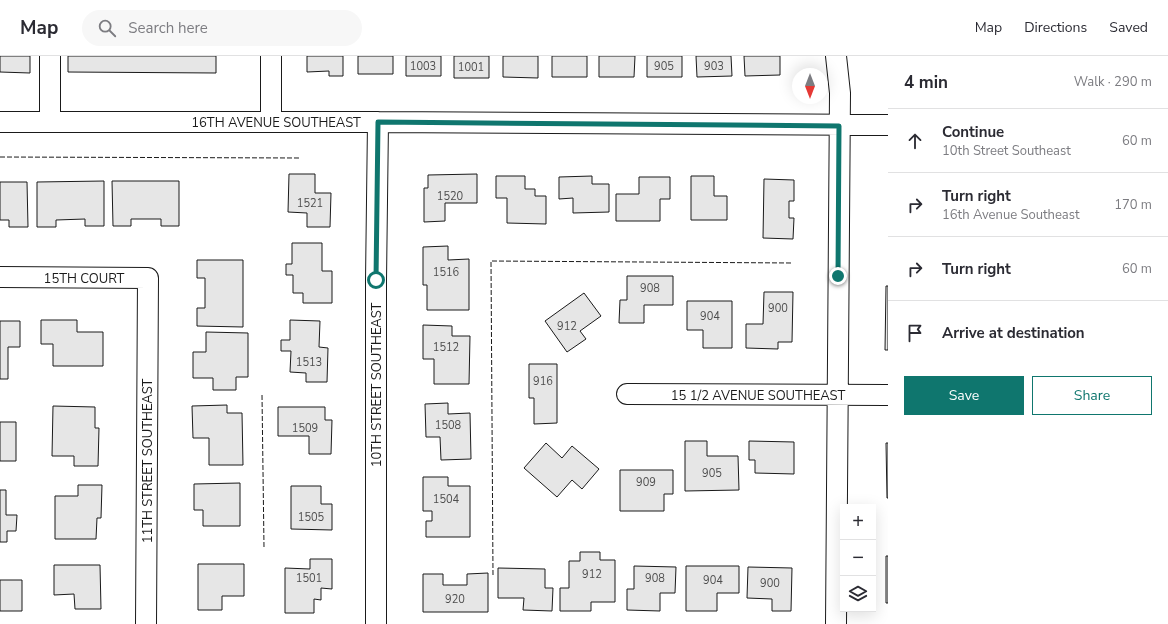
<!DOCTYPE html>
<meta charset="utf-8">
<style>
:root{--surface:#fff;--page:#f7f7f7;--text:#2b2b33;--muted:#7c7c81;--line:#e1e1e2;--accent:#0f766e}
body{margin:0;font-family:"Nunito Sans",sans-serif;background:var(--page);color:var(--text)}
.controls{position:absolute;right:12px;bottom:12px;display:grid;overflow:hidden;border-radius:0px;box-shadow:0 4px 16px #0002}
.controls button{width:36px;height:36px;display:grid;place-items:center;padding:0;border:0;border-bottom:1px solid var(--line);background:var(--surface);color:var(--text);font:20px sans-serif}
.compass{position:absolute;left:792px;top:12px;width:36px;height:36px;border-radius:50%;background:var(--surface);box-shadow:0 4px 16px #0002;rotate:180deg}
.stop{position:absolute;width:12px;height:12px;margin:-9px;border:3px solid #0f766e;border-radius:50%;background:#fff}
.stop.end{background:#0f766e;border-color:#fff;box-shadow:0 1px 4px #0008}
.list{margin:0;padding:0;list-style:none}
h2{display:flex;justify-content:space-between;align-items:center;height:52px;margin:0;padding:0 16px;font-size:17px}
h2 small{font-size:13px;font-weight:400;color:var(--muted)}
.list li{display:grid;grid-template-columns:26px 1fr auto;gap:12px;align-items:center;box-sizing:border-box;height:64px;padding:0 16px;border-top:1px solid var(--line)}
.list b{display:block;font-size:15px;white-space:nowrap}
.list p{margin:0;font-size:13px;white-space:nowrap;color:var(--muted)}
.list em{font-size:13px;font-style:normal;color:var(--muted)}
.actions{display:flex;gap:8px;padding:12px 16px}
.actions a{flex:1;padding:9px 0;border:1px solid var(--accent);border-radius:0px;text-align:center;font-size:14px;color:var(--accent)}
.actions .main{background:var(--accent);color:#fff}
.icon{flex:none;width:22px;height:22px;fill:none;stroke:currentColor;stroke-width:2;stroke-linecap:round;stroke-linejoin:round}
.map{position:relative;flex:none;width:888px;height:568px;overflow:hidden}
header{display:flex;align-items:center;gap:24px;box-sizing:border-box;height:56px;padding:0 20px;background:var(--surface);border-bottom:1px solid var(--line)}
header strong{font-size:19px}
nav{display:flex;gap:22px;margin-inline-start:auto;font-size:14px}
.search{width:280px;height:36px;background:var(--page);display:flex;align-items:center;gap:10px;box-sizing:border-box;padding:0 14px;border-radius:22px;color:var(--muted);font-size:15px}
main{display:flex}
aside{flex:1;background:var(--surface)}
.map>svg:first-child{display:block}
.building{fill:#e6e6e6;stroke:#1a1a1a}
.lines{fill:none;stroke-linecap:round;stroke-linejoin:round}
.minor-casing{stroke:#1a1a1a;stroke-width:22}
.minor{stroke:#fff;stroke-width:20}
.fence{stroke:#1a1a1a;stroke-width:1;stroke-dasharray:5 2;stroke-linecap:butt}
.route{stroke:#0f766e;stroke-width:5}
.labels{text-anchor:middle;stroke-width:3;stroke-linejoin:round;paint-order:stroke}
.number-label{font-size:11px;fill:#4d4d4d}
.street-label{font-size:13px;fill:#1a1a1a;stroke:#fff}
</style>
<header>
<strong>Map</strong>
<div class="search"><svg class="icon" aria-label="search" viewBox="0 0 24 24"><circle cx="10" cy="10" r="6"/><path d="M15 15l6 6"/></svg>Search here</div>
<nav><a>Map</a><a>Directions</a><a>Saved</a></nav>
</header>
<main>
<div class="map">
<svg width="888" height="568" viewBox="0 0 888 568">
<rect width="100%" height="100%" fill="#fff"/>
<path class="building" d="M0 0H30V17L0 16Z
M68 0H216V17L68 16Z
M307 0H343V20H329V15L307 16Z
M358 0H393V18H358Z
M406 0H441V20H406Z
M454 0H489V22H454Z
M503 0H538V22L503 21Z
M552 0H587V21H552Z
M599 0H635L634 21H599Z
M647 0H682V21H647Z
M696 0H731L732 20 697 21Z
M744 0H780V19L745 20Z
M289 118H315V137H331L330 171H307V157L288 156Z
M477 118V147H445V165L424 166V132H428V119Z
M496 120H525V133H535V140H546V168L507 167V142H496Z
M592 120V128H609V156L573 157V142L559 143V121Z
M691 120H714V140H727V164H691Z
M639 121H670V143H660V165H616V138H639Z
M764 123 794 124V145H789V162H794L793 183 763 182Z
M104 125V170H85V163L56 164V171H37V126Z
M112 125H179V170H161V163H131V170H113Z
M0 126H27L28 171H9V164H0Z
M292 187H322V215H332V247H303V237H293V219H286V208H292Z
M448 190V204L469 203V254H427V229H423V191Z
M197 204H243V271L197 270V252H205V222H197Z
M627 220H673V249H644V267H619L620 244H627Z
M886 230H888V294H885Z
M764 236H793L792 286H778V293L746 292V268H763Z
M584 237 601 260 580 275 586 283 567 296 545 265Z
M687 245H732V292H703V274H687Z
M41 264H77V276H103V310H53V288H41Z
M290 264 320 265 319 291 328 292 327 326H306V317L290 316 291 295H281V284H290Z
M0 265H20V291H8V323H0Z
M423 269 452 270V280H470L469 328H434V303H423Z
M206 276 248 277V321H236V334H213V322H193V296H206Z
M529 308H557V367L534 368V342H529Z
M448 347V358L470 357 471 403 441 404 440 381H426L425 348Z
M227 349V357H242L243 409H209V382H193L192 350Z
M53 350 95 351V372H99L98 410H74V400H52Z
M278 351H325V364H332L331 398H309V380H278Z
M0 366H16V405H0Z
M685 385H707V400H738L739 434 685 435Z
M749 385 794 386V418L755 417V404H749Z
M546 387 562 402 572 390 599 413 582 433 572 424 557 441 524 412Z
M886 387H888V442H887Z
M620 414H673V438H664V455H620Z
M423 421H448V430H470V481H426V465H432V455H423Z
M240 427V470H203V454H194V428Z
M78 429H102L101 462H97L96 483H55V440H78Z
M291 430H321V448H332V474L291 473Z
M0 434H6V459H17L16 475H7V486H0Z
M580 496H600V504H615V546H591V555H560V532H569V505H580Z
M886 500H888V547H886Z
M310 503H332V533L321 532V544L314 543V557H285V512L310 513Z
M198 508H244V540H222V554H198Z
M54 509H100L101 553H75L74 538 54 539Z
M634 510 676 511 675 537H660V555L627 554V533H634Z
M686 510H739V537H717V555H686Z
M748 511 792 512 791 555H772V543L747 542Z
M498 512 545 513V532H553L552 555 523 554 524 542H498Z
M488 517V556H423V518H443V529H467V518Z
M0 524H22V555H0Z"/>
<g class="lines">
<defs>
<path id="minor" d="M271 0V66
M836 0 840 37 836 568
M0 66H378L888 69
M50 66V0
M0 221 148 222 146 568
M627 338 888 339
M376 568V224L378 66"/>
</defs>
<use href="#minor" class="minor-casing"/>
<use href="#minor" class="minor"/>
<path class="fence" d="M0 101 299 102
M262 339 264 491
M493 519 491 205 792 207"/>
</g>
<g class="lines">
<path class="route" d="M376 224 378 66 839 70 838 220"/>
</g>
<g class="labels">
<g class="number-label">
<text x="423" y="14">1003</text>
<text x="664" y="14">905</text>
<text x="714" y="14">903</text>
<text x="471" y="15">1001</text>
<text x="450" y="144">1520</text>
<text x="310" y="151">1521</text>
<text x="446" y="220">1516</text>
<text x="650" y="236">908</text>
<text x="778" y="256">900</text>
<text x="710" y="264">904</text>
<text x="567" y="274">912</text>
<text x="446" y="295">1512</text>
<text x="309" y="310">1513</text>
<text x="543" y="329">916</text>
<text x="448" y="373">1508</text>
<text x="305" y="376">1509</text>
<text x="712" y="421">905</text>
<text x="646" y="430">909</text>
<text x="446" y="447">1504</text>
<text x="311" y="465">1505</text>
<text x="592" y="522">912</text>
<text x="309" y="526">1501</text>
<text x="655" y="526">908</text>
<text x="713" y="528">904</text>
<text x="770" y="531">900</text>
<text x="455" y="547">920</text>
</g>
<g class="street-label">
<text x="276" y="71">16TH AVENUE SOUTHEAST</text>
<text x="84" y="227">15TH COURT</text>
<text transform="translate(376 329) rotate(-90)" y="5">10TH STREET SOUTHEAST</text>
<text x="758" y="344">15 1/2 AVENUE SOUTHEAST</text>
<text transform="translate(147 405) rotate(-90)" y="5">11TH STREET SOUTHEAST</text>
</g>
</g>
</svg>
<div class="controls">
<button>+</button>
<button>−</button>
<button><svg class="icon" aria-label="layers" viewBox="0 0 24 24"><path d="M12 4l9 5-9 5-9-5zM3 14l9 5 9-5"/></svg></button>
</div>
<svg class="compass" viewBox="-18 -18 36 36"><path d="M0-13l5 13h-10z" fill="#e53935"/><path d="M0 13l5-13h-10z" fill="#7c7c81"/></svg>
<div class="stop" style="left:376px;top:224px"></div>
<div class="stop end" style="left:838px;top:220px"></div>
</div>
<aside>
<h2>4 min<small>Walk · 290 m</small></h2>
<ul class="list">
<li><svg class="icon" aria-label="ahead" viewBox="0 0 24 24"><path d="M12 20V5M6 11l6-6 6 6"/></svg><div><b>Continue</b><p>10th Street Southeast</p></div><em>60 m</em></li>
<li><svg class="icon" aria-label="right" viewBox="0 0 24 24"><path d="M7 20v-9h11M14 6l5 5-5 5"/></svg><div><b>Turn right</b><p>16th Avenue Southeast</p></div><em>170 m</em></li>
<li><svg class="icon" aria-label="right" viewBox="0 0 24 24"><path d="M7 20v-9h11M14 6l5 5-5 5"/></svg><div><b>Turn right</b></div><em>60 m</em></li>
<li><svg class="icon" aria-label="arrive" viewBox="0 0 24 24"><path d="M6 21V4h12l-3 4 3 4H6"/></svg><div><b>Arrive at destination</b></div></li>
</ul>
<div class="actions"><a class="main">Save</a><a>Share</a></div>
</aside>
</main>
